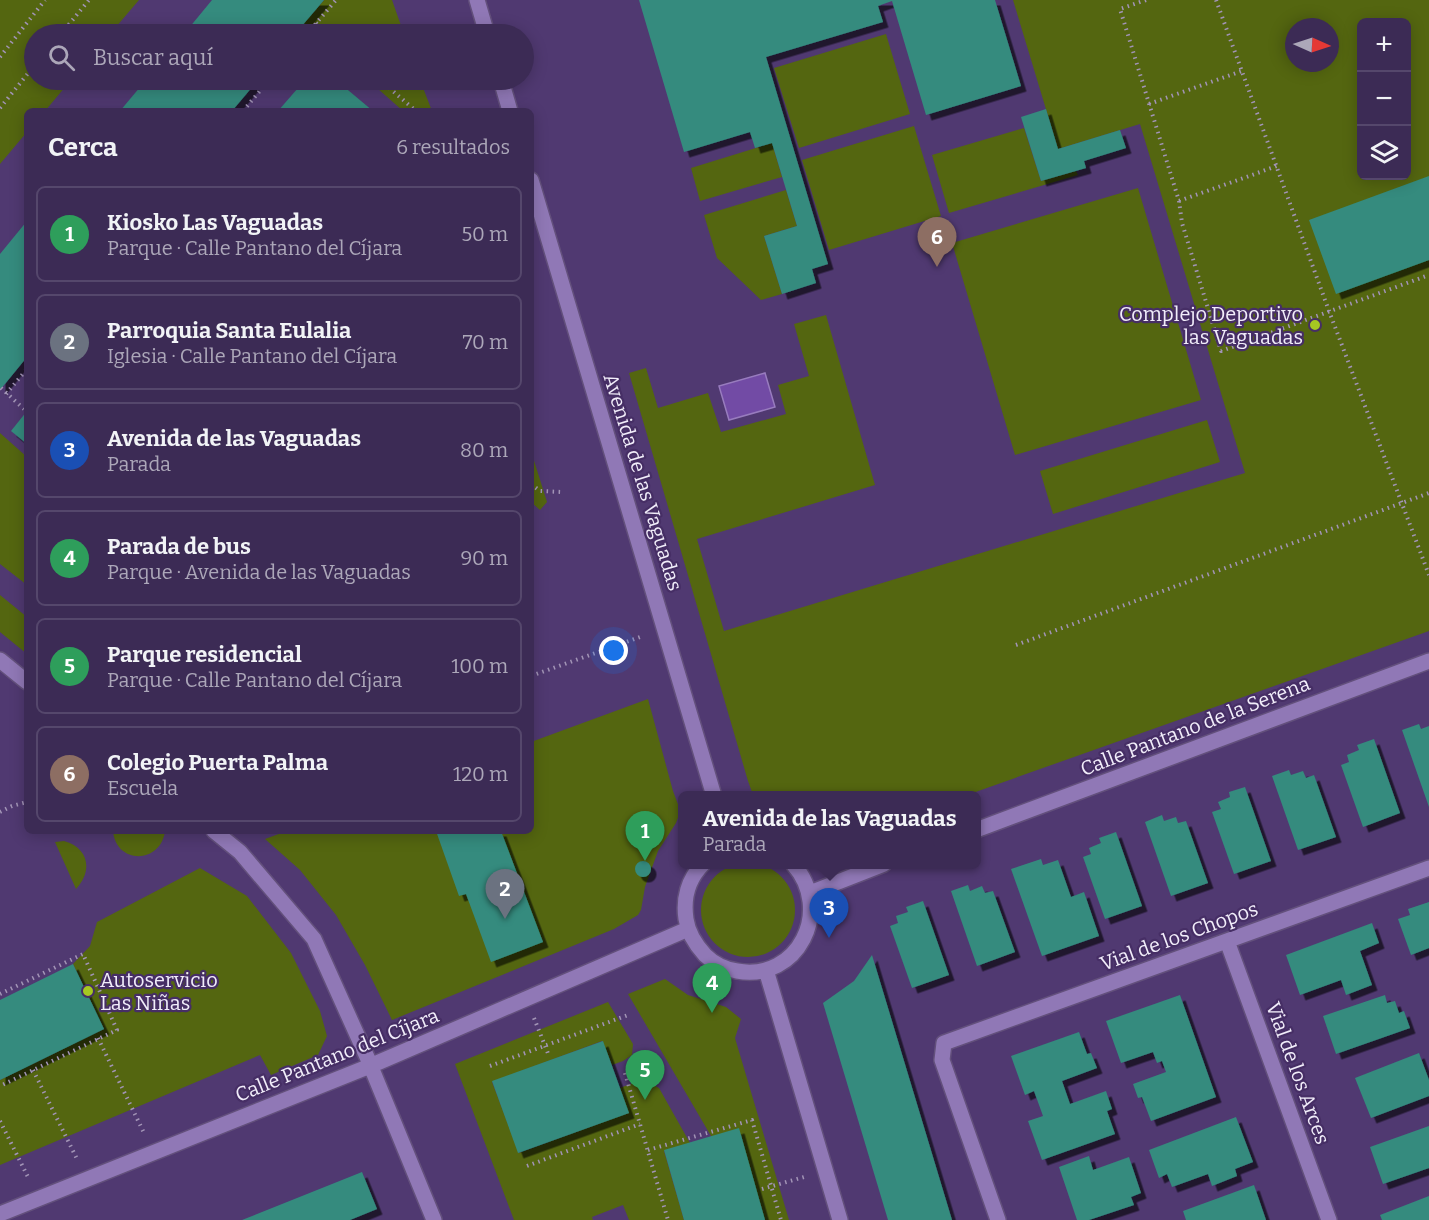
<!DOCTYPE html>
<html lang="es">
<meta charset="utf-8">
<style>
:root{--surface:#3c2b55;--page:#43335b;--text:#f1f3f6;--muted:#aca7b9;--line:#55476c;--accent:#a6c821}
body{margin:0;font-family:Bitter,serif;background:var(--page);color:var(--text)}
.controls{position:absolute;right:18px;top:18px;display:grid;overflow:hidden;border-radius:9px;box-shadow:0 3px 15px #0003}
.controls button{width:54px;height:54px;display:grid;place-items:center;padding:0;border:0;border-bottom:2px solid var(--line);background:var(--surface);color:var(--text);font:30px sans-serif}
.compass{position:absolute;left:1285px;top:18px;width:54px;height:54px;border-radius:50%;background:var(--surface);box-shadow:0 3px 15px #0003;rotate:93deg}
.you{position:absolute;left:614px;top:651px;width:21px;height:21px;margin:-15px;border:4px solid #fff;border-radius:50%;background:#1a73e8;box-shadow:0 0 0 9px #1a73e833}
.badge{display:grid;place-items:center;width:39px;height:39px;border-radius:50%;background:var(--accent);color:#fff;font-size:20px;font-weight:700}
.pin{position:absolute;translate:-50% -50px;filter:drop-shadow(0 2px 3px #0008)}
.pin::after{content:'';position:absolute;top:32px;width:21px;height:18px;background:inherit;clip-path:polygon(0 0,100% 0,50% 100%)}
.popup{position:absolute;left:678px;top:791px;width:303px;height:78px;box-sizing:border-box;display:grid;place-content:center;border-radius:9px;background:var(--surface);filter:drop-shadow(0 2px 4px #0005);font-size:20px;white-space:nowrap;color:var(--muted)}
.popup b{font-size:22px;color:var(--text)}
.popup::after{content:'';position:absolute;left:50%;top:100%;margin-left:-12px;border:12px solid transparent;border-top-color:var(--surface)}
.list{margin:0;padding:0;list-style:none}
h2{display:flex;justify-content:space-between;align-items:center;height:78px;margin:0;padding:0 24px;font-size:26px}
h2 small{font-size:20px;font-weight:400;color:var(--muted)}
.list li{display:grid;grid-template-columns:39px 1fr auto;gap:18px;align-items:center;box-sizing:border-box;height:96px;margin:0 12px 12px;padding:0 12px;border:2px solid var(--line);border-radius:9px}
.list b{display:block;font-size:22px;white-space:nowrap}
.list p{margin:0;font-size:20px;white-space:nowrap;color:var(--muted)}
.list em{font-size:20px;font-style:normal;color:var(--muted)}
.icon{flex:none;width:33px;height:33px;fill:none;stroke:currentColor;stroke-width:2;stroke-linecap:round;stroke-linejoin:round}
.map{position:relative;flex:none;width:1429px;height:1220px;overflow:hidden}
.search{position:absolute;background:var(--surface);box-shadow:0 3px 15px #0003;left:24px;top:24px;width:510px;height:66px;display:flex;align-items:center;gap:15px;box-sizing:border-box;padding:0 21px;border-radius:33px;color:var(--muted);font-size:22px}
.panel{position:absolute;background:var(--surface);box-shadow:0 3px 15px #0003;left:24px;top:108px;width:510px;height:726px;border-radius:9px}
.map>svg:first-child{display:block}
.green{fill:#546610;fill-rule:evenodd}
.water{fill:#724ba5;stroke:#987cbe;stroke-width:1.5}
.building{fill:#348b7e;filter:url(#shadow)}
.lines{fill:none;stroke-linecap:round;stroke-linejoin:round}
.lane-casing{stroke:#63507c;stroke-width:18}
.street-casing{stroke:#63507c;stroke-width:18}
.path{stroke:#a294b6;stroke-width:4;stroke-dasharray:1.5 4.5;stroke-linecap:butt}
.lane{stroke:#9078b6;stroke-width:15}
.street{stroke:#9078b6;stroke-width:15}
.poi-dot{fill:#a6c821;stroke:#462e65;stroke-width:2}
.labels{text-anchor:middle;stroke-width:4.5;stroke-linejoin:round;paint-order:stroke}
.poi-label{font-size:20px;fill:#f1edfa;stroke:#462e65;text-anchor:end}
.street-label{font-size:20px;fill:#f1edfa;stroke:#462e65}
</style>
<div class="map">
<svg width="1429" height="1220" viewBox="0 0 1429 1220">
<defs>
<filter id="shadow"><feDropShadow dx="5.5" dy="5.5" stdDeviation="0" flood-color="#0009"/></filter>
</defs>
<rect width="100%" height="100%" fill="#503971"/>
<path class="green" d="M0 0H139L110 34H34V80H71L45 111H27V132L0 164Z
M324 0H392L404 34H295Z
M1013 0H1429V631L967 795H753L748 781 629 373 646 368 658 408 708 393 721 432 786 414 778 385 809 376 794 324 826 315 875 485 697 539 724 631 1245 473 1140 124 1058 149ZM1362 22H1406V176H1362ZM1294 27H1330V63H1294Z
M886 34 910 114 799 148 774 68Z
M368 80H420L432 111H403Z
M914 126 941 216 829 250 802 160Z
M1024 128 1041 181 1076 171 1078 175 949 213 932 155Z
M772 143 782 177 700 201 691 168Z
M1138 188 1201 400 1015 455 952 243Z
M786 190 797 226 764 236 782 294 761 300 717 258 704 215Z
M1207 420 1220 462 1053 514 1040 471Z
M0 433 27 457V585L0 564Z
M531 451 547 502 540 510 531 502Z
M0 595 27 617V654L0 632Z
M648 699 673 791 679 807V815L676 823 658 851 645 887 641 910 638 915 614 929 392 1020 365 965 336 915 300 870 265 839 287 831H531V742Z
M113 831H165C161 864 116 865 113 831Z
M64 841C89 848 93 871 76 889L55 842Z
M701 910a47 47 0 1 1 94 0a47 47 0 1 1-94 0Z
M200 868 247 896 291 953 320 1011 327 1036 318 1055 271 1075 260 1055 0 1165V1080L104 1029 73 964 90 946 97 922Z
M665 979 688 995 726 1007 741 1019 735 1038 789 1220H765L711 1136 628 994Z
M608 1002 633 1044 632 1055 623 1061 612 1065 602 1041 492 1082 519 1153 628 1113 620 1088 635 1082H648L659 1088 690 1143 664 1151 684 1220H629L623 1205 592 1217 593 1220H514L455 1064Z"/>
<path class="water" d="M765 373 775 407 729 420 719 386Z"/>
<path class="building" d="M212 0H324L295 34H184Z
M639 0H995L1021 86 926 115 892 1 878 6 883 22 766 57 828 264 812 269 816 283 782 294 764 236 797 226 772 143 755 148 750 132 684 152Z
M146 80H258L232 111H120Z
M305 80H336L373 111H278Z
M1046 109 1058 149 1120 130 1126 148 1084 161 1086 168 1041 181 1021 117Z
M1429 176V260L1336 294 1309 220Z
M27 221V357L0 390V254Z
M27 411V444L11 431Z
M1419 724 1421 729 1429 726V807L1402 730Z
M1374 739 1400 813 1363 827 1341 765 1349 762 1347 755 1359 750 1357 745Z
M1289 770 1291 775 1303 771 1306 778 1314 775 1336 837 1298 850 1272 776Z
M1245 787 1271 861 1234 874 1212 812 1221 809 1218 802 1230 797 1229 792Z
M1162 815 1164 821 1176 817 1178 823 1186 821 1208 883 1171 896 1145 822Z
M436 831H501L543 942 491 962 466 894 459 896Z
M1116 832 1142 906 1105 919 1083 857 1091 854 1089 848 1101 843 1099 838Z
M1041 859 1043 865 1058 860 1071 897 1084 892 1099 936 1042 956 1011 869Z
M635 869a8 8 0 1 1 16 0a8 8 0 1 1-16 0Z
M968 885 970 891 982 886 985 893 993 891 1015 952 977 966 951 891Z
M923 901 949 975 912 988 890 926 898 923 896 916 908 912 906 907Z
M1429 902V948L1411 955 1398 919 1410 915 1408 909Z
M1372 923 1379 943 1360 951 1372 985 1346 995 1341 980 1300 995 1286 955Z
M872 955 952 1220H888L823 1003 854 981Z
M73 964 104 1029 0 1080V1000Z
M1180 995 1216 1097 1151 1121 1142 1097 1138 1098 1133 1084 1166 1072 1162 1061 1157 1063 1153 1052 1121 1063 1106 1021Z
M1385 995 1387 1003 1395 1001 1399 1013 1404 1011 1410 1028 1336 1054 1323 1016Z
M1079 1032 1087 1054 1091 1053 1097 1068 1062 1081 1070 1104 1106 1091 1112 1109 1107 1111 1115 1134 1042 1160 1028 1121 1043 1116 1034 1091 1025 1095 1011 1056Z
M603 1041 629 1113 518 1153 492 1081Z
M1419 1053 1429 1080V1096L1371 1118 1355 1078Z
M1236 1117 1253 1162 1235 1169 1237 1176 1212 1186 1208 1174 1172 1187 1167 1174 1159 1178 1149 1150Z
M1429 1126V1168L1383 1184 1370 1147Z
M739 1128 765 1220H684L664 1150Z
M1089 1156 1093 1170 1129 1157 1141 1193 1131 1197 1134 1205 1089 1220H1077L1059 1167Z
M362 1172 377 1209 350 1220H242Z
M1254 1185 1266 1220H1186L1183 1211Z
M1429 1196V1220H1382L1380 1215Z"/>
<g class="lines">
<defs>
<path id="lane" d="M1227 941 1329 1220
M998 1220 942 1060 944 1043 1429 868"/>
<path id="street" d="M477 0 487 34
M501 80 510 111
M531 180 714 796
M0 660 27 682
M976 830 1429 661
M214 831 240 852 314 939 367 1057 434 1220
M703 864C688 879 683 899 686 919 688 933 695 944 705 955 713 963 724 969 737 971 798 982 834 910 793 864
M810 893 884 864
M766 970 840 1220
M0 1214 370 1066 688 929"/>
</defs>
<use href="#lane" class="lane-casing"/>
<use href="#street" class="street-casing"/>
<path class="path" d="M1146 0 1120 9 1179 201 1182 223 1221 351 1429 275
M1216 0 1329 311 1429 575
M316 23 329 34
M61 34 89 0
M307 34 336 0
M0 57 45 0
M380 80 416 111
M1149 104 1242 71
M0 108 34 66
M243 111 269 80
M1179 201 1277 166
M1 388 24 409
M6 394 27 369
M531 484 540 491 562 492
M1016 645 1429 493
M531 676 643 636
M0 812 12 806 27 802
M0 994 83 954 117 1030 0 1086
M534 1018 549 1056
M98 1038 145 1135
M490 1066 628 1015
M33 1070 78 1161
M625 1073 668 1220
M0 1121 29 1179
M648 1150 752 1120 781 1220
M527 1166 640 1124
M762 1189 804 1177"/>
<use href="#lane" class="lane"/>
<use href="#street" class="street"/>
</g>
<g class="poi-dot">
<circle cx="1315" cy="325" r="6"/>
<circle cx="88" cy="991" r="6"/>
</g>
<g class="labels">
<g class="poi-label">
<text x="1303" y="321">Complejo Deportivo<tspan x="1303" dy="23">las Vaguadas</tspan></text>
<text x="100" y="987" text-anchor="start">Autoservicio<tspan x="100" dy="23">Las Niñas</tspan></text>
</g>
<g class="street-label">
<text transform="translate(643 482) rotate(73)" y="7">Avenida de las Vaguadas</text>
<text transform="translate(1195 726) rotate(-21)" y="7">Calle Pantano de la Serena</text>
<text transform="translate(1179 936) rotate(-20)" y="7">Vial de los Chopos</text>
<text transform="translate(337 1055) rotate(-22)" y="7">Calle Pantano del Cíjara</text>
<text transform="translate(1298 1073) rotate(70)" y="7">Vial de los Arces</text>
</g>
</g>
</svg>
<div class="controls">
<button>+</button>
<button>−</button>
<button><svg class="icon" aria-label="layers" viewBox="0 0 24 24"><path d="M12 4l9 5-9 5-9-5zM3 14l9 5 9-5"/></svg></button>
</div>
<svg class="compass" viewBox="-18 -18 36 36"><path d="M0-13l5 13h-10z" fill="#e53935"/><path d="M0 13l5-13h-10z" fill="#aca7b9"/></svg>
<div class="you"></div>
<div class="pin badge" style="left:645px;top:861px;background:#2e9e5b">1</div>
<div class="pin badge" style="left:505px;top:919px;background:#6b7280">2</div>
<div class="pin badge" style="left:829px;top:938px;background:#1a4fb4">3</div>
<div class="popup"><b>Avenida de las Vaguadas</b>Parada</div>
<div class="pin badge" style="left:712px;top:1013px;background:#2e9e5b">4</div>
<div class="pin badge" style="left:645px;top:1100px;background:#2e9e5b">5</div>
<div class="pin badge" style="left:937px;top:267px;background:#8d6e63">6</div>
<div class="search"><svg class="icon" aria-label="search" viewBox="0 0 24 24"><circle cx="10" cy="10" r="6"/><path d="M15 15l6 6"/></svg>Buscar aquí</div>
<section class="panel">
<h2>Cerca<small>6 resultados</small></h2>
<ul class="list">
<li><span class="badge" style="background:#2e9e5b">1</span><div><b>Kiosko Las Vaguadas</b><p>Parque · Calle Pantano del Cíjara</p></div><em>50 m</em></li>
<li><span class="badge" style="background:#6b7280">2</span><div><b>Parroquia Santa Eulalia</b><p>Iglesia · Calle Pantano del Cíjara</p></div><em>70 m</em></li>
<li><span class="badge" style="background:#1a4fb4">3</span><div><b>Avenida de las Vaguadas</b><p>Parada</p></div><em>80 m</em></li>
<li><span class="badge" style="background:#2e9e5b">4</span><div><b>Parada de bus</b><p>Parque · Avenida de las Vaguadas</p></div><em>90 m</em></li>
<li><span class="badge" style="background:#2e9e5b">5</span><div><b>Parque residencial</b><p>Parque · Calle Pantano del Cíjara</p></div><em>100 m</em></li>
<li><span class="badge" style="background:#8d6e63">6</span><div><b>Colegio Puerta Palma</b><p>Escuela</p></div><em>120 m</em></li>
</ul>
</section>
</div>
